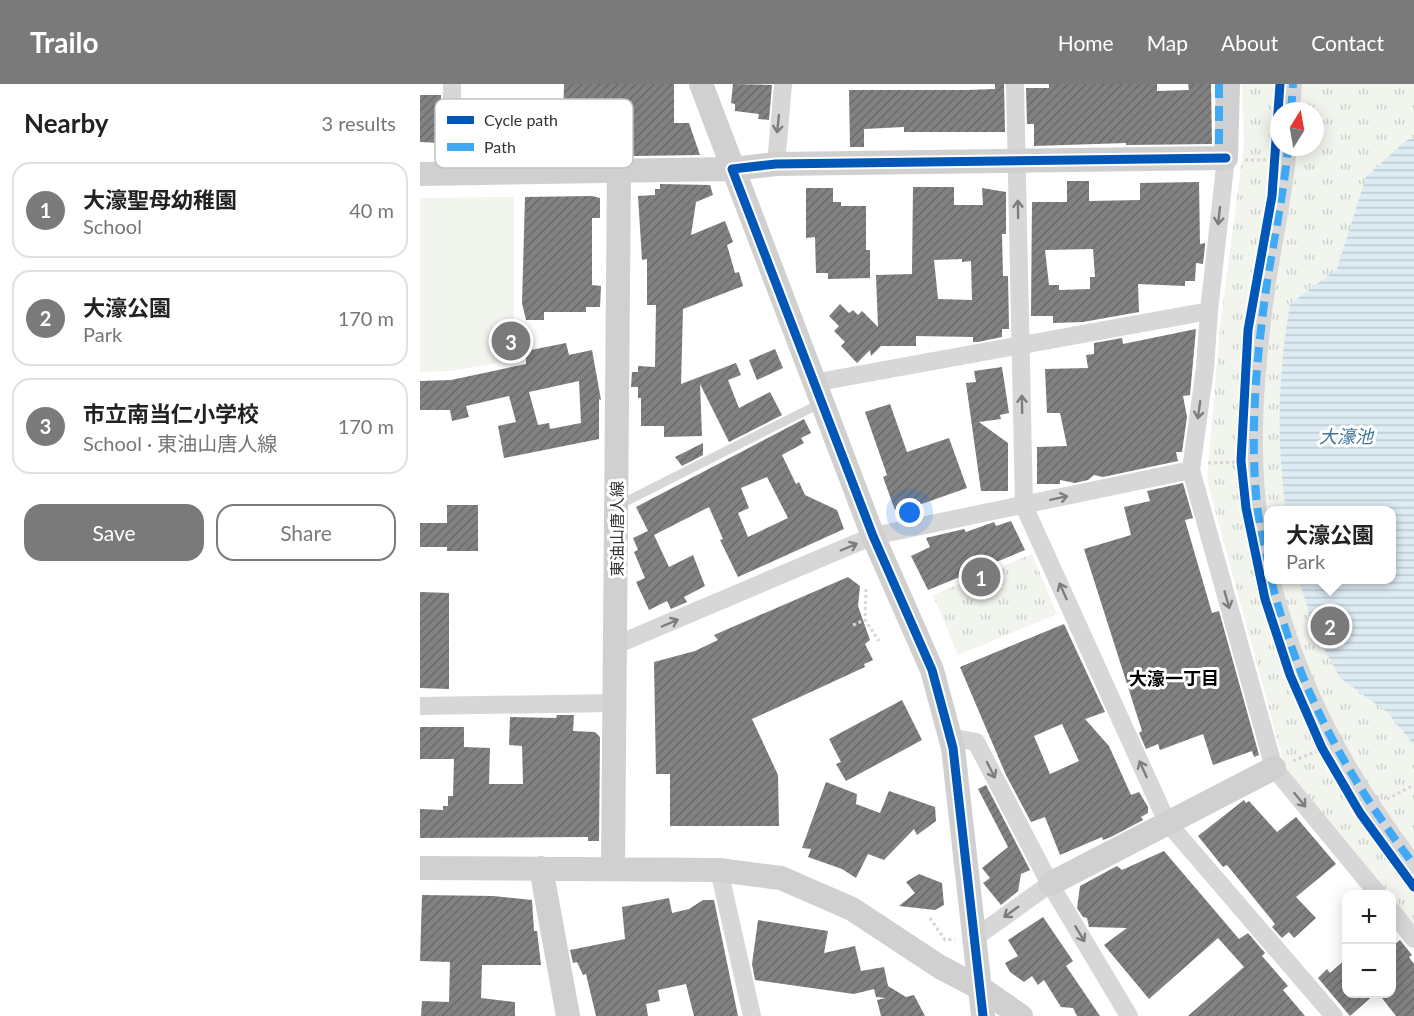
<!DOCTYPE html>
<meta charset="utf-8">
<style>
:root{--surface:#fff;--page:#f2f2f2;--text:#222;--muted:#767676;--line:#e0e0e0;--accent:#7a7a7a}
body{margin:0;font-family:Lato,"Noto Sans JP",sans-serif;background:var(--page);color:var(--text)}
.controls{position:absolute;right:18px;bottom:18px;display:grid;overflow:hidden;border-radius:12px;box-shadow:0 3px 15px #0003}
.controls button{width:54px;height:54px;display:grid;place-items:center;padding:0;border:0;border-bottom:2px solid var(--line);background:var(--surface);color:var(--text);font:30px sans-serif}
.compass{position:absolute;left:850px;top:18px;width:54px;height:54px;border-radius:50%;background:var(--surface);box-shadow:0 3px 15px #0003;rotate:11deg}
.you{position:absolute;left:490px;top:429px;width:21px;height:21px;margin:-15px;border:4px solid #fff;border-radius:50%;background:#1a73e8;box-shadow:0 0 0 9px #1a73e833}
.badge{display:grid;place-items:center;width:39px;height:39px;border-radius:50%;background:var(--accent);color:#fff;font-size:20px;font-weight:700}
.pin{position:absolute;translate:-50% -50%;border:3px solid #fff;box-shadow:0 2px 6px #0006}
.popup{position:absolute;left:844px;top:422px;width:132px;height:78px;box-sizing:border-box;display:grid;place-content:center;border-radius:12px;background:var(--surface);filter:drop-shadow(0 2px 4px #0005);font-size:20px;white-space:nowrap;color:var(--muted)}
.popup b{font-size:22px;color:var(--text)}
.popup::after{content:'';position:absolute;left:50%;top:100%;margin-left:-12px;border:12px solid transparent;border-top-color:var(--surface)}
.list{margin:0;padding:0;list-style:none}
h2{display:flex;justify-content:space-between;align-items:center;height:78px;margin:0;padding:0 24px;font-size:26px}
h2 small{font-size:20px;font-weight:400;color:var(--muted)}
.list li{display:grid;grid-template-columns:39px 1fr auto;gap:18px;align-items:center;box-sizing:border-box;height:96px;margin:0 12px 12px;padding:0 12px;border:2px solid var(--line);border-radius:18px}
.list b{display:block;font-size:22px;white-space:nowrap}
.list p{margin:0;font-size:20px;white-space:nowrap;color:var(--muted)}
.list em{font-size:20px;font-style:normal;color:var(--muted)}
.actions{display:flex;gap:12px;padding:18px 24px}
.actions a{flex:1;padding:14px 0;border:2px solid var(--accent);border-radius:18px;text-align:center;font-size:21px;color:var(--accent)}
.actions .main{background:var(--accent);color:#fff}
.map{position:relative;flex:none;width:994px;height:932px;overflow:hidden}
header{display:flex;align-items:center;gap:36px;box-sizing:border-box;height:84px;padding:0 30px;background:var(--accent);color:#fff}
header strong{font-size:28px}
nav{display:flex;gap:33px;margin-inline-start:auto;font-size:21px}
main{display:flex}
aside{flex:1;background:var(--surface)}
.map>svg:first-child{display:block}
.park{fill:url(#park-tufts);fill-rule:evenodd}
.pitch{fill:#f1f5ed}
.water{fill:url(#water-rules)}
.building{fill:url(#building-hatch);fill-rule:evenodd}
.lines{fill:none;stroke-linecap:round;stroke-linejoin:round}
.path{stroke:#d6d6d6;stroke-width:3;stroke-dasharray:3 3;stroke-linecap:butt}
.lane{stroke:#d7d7d7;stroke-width:9}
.street{stroke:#d7d7d7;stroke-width:18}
.secondary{stroke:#d0d0d0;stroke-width:24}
.quiet{stroke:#3fa9f5;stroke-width:8;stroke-dasharray:15 8;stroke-linecap:butt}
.cycleway-casing{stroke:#fff;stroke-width:13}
.cycleway{stroke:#0057b8;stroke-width:9}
.oneway{stroke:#7d7d7d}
.labels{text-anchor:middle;stroke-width:6;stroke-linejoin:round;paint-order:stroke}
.street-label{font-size:16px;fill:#333;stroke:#fff}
.water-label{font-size:18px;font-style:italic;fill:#3f7597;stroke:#fff}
.neighbourhood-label{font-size:18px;font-weight:bold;fill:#000;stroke:#fff}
.key{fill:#fff;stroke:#c2c2c2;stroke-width:1.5}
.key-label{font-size:16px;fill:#333}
</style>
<header>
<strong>Trailo</strong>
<nav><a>Home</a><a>Map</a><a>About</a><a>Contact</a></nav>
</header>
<main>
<aside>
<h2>Nearby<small>3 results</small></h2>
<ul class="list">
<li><span class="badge">1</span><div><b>大濠聖母幼稚園</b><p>School</p></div><em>40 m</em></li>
<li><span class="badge">2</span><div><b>大濠公園</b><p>Park</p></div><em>170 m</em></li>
<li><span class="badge">3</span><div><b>市立南当仁小学校</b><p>School · 東油山唐人線</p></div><em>170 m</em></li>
</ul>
<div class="actions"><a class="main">Save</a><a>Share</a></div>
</aside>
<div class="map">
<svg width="994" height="932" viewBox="0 0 994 932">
<defs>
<pattern id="park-tufts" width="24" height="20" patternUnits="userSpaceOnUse" patternTransform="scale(1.5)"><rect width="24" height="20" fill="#f1f5ed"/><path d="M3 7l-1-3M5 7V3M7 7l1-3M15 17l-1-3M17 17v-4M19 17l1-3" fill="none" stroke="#cfd2cc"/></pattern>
<pattern id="water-rules" width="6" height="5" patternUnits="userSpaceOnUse" patternTransform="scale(1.5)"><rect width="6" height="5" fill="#ddebf3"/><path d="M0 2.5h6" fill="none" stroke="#becad1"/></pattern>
<pattern id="building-hatch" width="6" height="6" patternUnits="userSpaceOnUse" patternTransform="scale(1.5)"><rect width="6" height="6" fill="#818181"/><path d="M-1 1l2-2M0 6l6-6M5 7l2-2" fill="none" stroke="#6a6a6a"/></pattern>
</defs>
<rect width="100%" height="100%" fill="#fff"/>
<path class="park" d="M822 0H994V845L972 817V810H966L866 688 787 396 800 243 824 60ZM859 27H895V63H859ZM848 426H972V496H848Z
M612 470 637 530 538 571 513 511Z"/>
<path class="pitch" d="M94 113V276L31 287 0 288V114Z"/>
<path class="water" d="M994 54V661L967 628 920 594 894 546 879 496H972V426H866C856 355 858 291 870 220L917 185 946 93 987 56Z"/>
<path class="building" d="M144 0H254V39H269L280 71 151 73V63H124L125 74H85V71L43 70V39H143Z
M313 0 352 1 349 36 338 35 339 30 315 27V20L311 19Z
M575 0H584L585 48H484V43L444 45V63H430L429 6H547L575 5Z
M629 0H737V7L769 6 768 0H791L792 60 706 61V59L614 62V40H607L606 4H629Z
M0 11H21V59L0 58Z
M647 97H669V117L720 116V99L779 98 780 160 785 159V162L783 180 776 179 775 197H765V202L718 200 719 228 663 238 633 239V232H611L612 118H647ZM673 165 675 193H670V205L639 206V201H629L625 166Z
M240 100 290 101 293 111 276 118 271 151 305 137 313 158 307 161 315 189 319 188 323 202 263 225 261 300 316 279 321 291 308 296 319 324 350 308 362 331 309 358 280 300 282 352 244 353V342H221V314H218V303H211L212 288H218V282L235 283 236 221H227V175L222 176 218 112 235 111V105H240Z
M493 103H534V121H563L562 104 586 108V150H582L583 192H588L589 245H582V253L558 258H553V253L496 252V262H461L451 272 450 266 437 279 421 262 425 258 414 247 419 242 409 232 420 220 429 229 433 226 438 231 442 227 458 243 456 191 492 190ZM542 175V178L551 177 552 216 518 215 514 176Z
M386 104H413V118H421V122H446V166H450V194L408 195V189H396L395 153 386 154Z
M172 112 180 114V134H172V201L181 202 180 223H166V228H124V236H106L102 219 105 113Z
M776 245 770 311 763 312 767 333 762 368H756L758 377 683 393 674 391 668 396 655 399 640 396V400H617V363L647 362 640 329H627L625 285 668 284 666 271 674 270V259L702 254 703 260Z
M146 259 149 271 172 266 181 316 179 315V355L84 374 78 342 96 338 89 312 46 322 49 333 32 337 30 326H0V297L31 296 106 280V267ZM159 297 161 339 130 345 129 339 118 341 109 308Z
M355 265 363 284 337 296 329 276Z
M582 283 589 329 580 331 581 335 559 338 588 359V407H561L546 299 556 298 554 287Z
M470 320 487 368 529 354 547 404 476 429 463 393 467 391 445 328Z
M384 335 391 349 381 354 384 359 362 371 376 400 379 398 385 411 417 426 424 445 318 493 300 456 303 455 289 423 234 451 249 483 273 471 285 502 264 513 267 518 251 525 247 517 229 526 216 498 225 494 214 468 218 466 213 454 228 447 216 423ZM347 393 368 434 328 453 318 429 329 424 321 404Z
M283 359V371L262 382 255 373Z
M763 399 773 434 765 436 792 529 799 527 839 671 834 673 832 667 793 681 783 650 740 666 738 660 726 665 719 649 722 647 664 465 711 451 704 423 730 417 727 407Z
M27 421H58V467H27V463H0V439H27Z
M591 437 605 466 508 506 491 472 510 463 506 454 544 445 546 448 574 438 576 442Z
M428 493 440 502 438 522 450 556 445 560 453 576 444 580 445 583 332 635 358 691 359 742H250V690H236L234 578 275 567 298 556 294 551Z
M0 508 29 509V605L0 604Z
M644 540 685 628 665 635 689 662 711 711 719 708 728 723V729L721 733 723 736 691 753 683 756 682 753 640 771 625 733 611 738 586 691 540 583ZM642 640 659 677 630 690 614 652Z
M482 616 502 656 426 697 416 680 421 678 409 655Z
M137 631H154L153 647 175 648 180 653 179 757H168V753L0 754V725L23 726V722H28V712H33L34 675H0V643H44V663L70 664 69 700H103L102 662 89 661 90 633 136 634Z
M406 698 437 710 436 720 460 729 469 707 515 723 516 737 497 751 494 745 464 776 448 770 436 794 422 785 388 773 391 765 382 764Z
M566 701 610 786 601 790 598 807 581 821 563 799 570 794 562 784 588 763 558 705Z
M824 716 826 719 829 717 857 748 876 733 916 780 876 813 896 834 874 854 869 848 862 854 852 843 855 840 807 781 803 783 778 752Z
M744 767 819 855 828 849 845 869 842 872 868 902 863 906 885 932H768L824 883 798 854 729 915 684 861 707 844 669 843 667 834 663 833 657 824 660 802 697 782 702 786Z
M499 790 522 799 524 821 515 826 479 822 495 809 486 798Z
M2 811 73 812 112 816 114 847H117L121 881H62L61 914 95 918V932H1L2 917 29 918 30 878 0 877Z
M249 814 252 829 269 825 283 816H294L318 932H274L266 900 238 906 240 917 226 920 228 932H176L166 890 163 891 157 878 153 879 150 866 205 855 202 823Z
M623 833 653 877 646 882 680 932H657L653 924 641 923 624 896 618 901 612 892 604 898 590 888 585 879 598 872 588 856Z
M338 836 408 847 404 869 435 862 441 887 464 883 468 902 486 913 494 911 505 932H461L457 916 466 914 456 913 454 905 434 910 335 896 332 880Z
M980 856 992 871 989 873 994 880V932H976L958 909H972V863Z
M927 874V909H956L930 932 898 894 907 885 910 889Z"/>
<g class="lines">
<path class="path" d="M825 76H849
M788 379 817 378
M446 505 445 536 459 557
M433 541 445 536
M873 677 900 666
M967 715 994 701
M510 834 525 856 535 855"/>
<path class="lane" d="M199 421 401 319"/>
<path class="street" d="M32 0V89
M595 0 604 422 747 738 914 932
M871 27 873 0
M806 74 789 227 785 284 771 386 854 684 958 810
M356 80 363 0
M393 299 789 227
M848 484C825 391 834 292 847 198 854 153 864 109 868 63
M851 496C879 606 926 691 994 781
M196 561 453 452 771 386
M0 622 195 619
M530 653 556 658 630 800 709 932
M299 786 332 932
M972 827 994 855
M553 855 630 800"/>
<path class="secondary" d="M281 0 453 452 512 586 533 664 563 932
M0 90 312 85 356 80 806 74 808 0
M193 783 199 87
M0 784 299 786 361 794 432 825 520 883 562 905 601 932
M121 784 148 932
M630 800 854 684"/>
<path class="quiet" d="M871 27 873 0
M799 60V0
M848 484C825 391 834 292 847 198 854 153 864 109 868 63
M851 496C879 606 926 691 994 781"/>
<defs>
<path id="cycleway" d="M860 0 852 112 828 246 821 377 826 424 845 515 870 591 902 664 940 729 994 803
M563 932 533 664 512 586 453 452 312 85 356 80 806 74"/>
</defs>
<use href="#cycleway" class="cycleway-casing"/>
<use href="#cycleway" class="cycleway"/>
</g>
<defs><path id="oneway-shaft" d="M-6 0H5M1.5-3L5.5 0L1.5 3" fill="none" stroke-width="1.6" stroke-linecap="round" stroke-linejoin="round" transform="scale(1.5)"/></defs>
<g class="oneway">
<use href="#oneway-shaft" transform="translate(358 40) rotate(96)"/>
<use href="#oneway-shaft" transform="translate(598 125) rotate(-91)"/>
<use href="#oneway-shaft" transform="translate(799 132) rotate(96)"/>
<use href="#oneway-shaft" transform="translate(602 320) rotate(-91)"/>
<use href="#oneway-shaft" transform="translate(779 326) rotate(98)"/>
<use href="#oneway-shaft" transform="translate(639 414) rotate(-12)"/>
<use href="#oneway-shaft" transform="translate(429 463) rotate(-23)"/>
<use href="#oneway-shaft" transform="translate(643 507) rotate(-114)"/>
<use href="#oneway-shaft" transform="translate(807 516) rotate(74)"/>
<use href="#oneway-shaft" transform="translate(250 539) rotate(-23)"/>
<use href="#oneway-shaft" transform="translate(723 685) rotate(-114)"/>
<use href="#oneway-shaft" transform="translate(571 686) rotate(63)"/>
<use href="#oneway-shaft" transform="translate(880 716) rotate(51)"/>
<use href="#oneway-shaft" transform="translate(591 828) rotate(144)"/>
<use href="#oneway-shaft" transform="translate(660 850) rotate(59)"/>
</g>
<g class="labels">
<g class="street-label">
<text transform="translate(197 445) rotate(-90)" y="6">東油山唐人線</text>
</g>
<g class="water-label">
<text x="926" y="359">大濠池</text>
</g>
<g class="neighbourhood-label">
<text x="754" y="601">大濠一丁目</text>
</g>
</g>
<rect x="15" y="15" width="198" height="69" rx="9" class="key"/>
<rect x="27" y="32" width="27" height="8" fill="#0057b8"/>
<rect x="27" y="59" width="27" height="8" fill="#3fa9f5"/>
<g class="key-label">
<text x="64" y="42">Cycle path</text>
<text x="64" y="69">Path</text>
</g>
</svg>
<div class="controls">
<button>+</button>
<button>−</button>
</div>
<svg class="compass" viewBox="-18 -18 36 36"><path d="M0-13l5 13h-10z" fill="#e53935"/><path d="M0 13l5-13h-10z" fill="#767676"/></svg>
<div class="you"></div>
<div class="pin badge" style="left:561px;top:493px">1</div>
<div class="pin badge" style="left:910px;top:542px">2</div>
<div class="popup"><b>大濠公園</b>Park</div>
<div class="pin badge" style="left:91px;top:257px">3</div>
</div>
</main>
